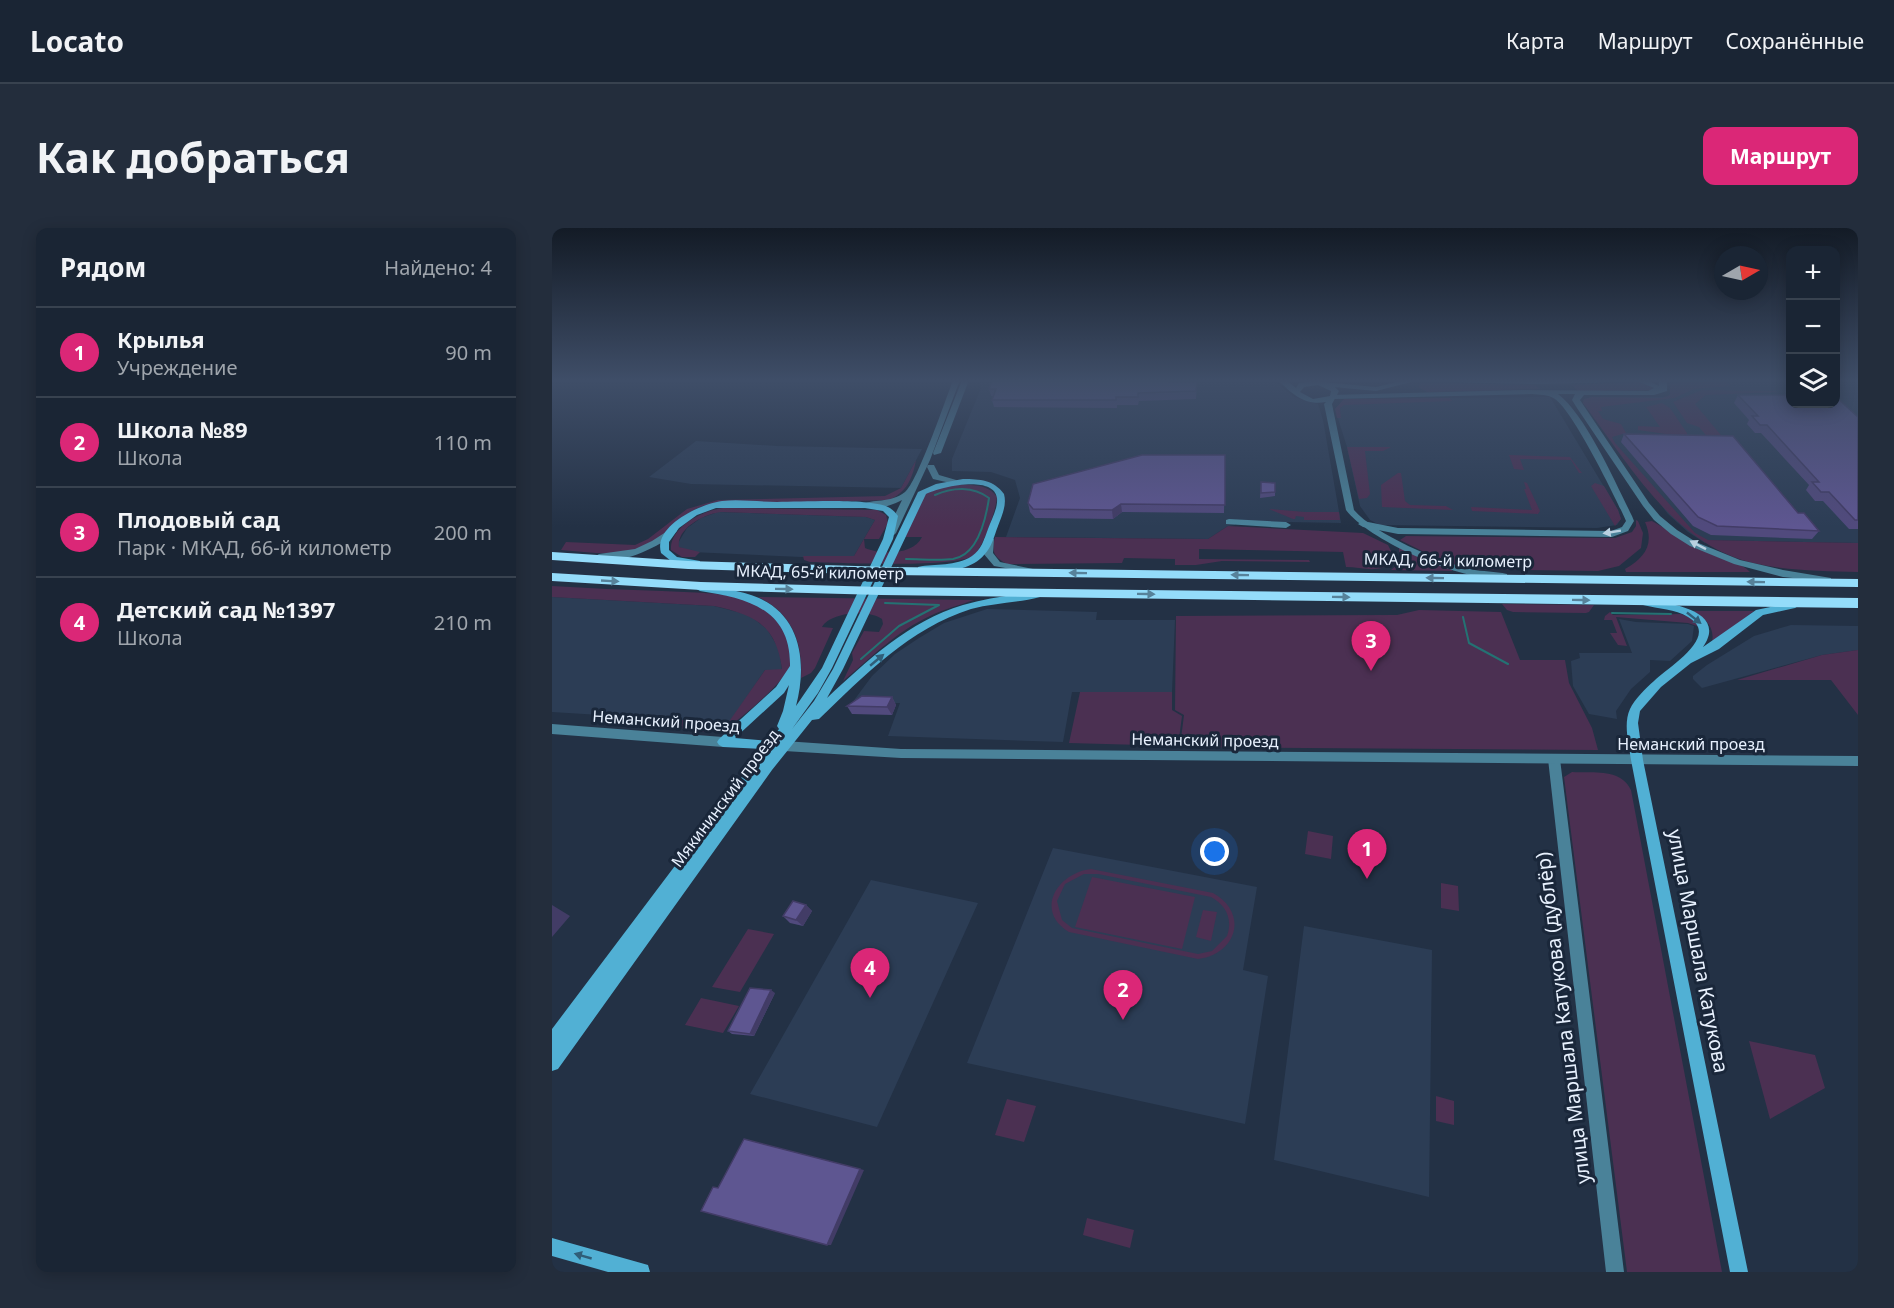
<!DOCTYPE html>
<html lang="ru">
<meta charset="utf-8">
<style>
:root{--surface:#1a2534;--page:#232d3c;--text:#f1f3f6;--muted:#9fa5ac;--line:#38424f;--accent:#db2777}
body{margin:0;font-family:"Noto Sans",sans-serif;background:var(--page);color:var(--text)}
.controls{position:absolute;right:18px;top:18px;display:grid;overflow:hidden;border-radius:12px;box-shadow:0 3px 15px #0003}
.controls button{width:54px;height:54px;display:grid;place-items:center;padding:0;border:0;border-bottom:2px solid var(--line);background:var(--surface);color:var(--text);font:30px sans-serif}
.compass{position:absolute;left:1162px;top:18px;width:54px;height:54px;border-radius:50%;background:var(--surface);box-shadow:0 3px 15px #0003;rotate:81deg}
.you{position:absolute;left:663px;top:624px;width:21px;height:21px;margin:-15px;border:4px solid #fff;border-radius:50%;background:#1a73e8;box-shadow:0 0 0 9px #1a73e833}
.badge{display:grid;place-items:center;width:39px;height:39px;border-radius:50%;background:var(--accent);color:#fff;font-size:20px;font-weight:700}
.pin{position:absolute;translate:-50% -50px;filter:drop-shadow(0 2px 3px #0008)}
.pin::after{content:'';position:absolute;top:32px;width:21px;height:18px;background:inherit;clip-path:polygon(0 0,100% 0,50% 100%)}
.list{margin:0;padding:0;list-style:none}
h2{display:flex;justify-content:space-between;align-items:center;height:78px;margin:0;padding:0 24px;font-size:26px}
h2 small{font-size:20px;font-weight:400;color:var(--muted)}
.list li{display:grid;grid-template-columns:39px 1fr auto;gap:18px;align-items:center;box-sizing:border-box;height:90px;padding:0 24px;border-top:2px solid var(--line)}
.list b{display:block;font-size:22px;white-space:nowrap}
.list p{margin:0;font-size:20px;white-space:nowrap;color:var(--muted)}
.list em{font-size:20px;font-style:normal;color:var(--muted)}
.icon{flex:none;width:33px;height:33px;fill:none;stroke:currentColor;stroke-width:2;stroke-linecap:round;stroke-linejoin:round}
.map{position:relative;flex:none;width:1306px;height:1044px;overflow:hidden;border-radius:12px}
header{display:flex;align-items:center;gap:36px;box-sizing:border-box;height:84px;padding:0 30px;background:var(--surface);border-bottom:2px solid var(--line)}
header strong{font-size:28px}
nav{display:flex;gap:33px;margin-inline-start:auto;font-size:21px}
.intro{display:flex;align-items:center;justify-content:space-between;box-sizing:border-box;height:144px;padding:0 36px}
h1{margin:0;font-size:42px}
.button{padding:15px 27px;border-radius:12px;background:var(--accent);color:#fff;font-size:21px;font-weight:700}
main{display:flex;gap:36px;padding:0 36px}
aside{flex:1;background:var(--surface);border-radius:12px;box-shadow:0 3px 15px #0003}
.map>svg:first-child{display:block}
.built{fill:#2c3d55}
.green{fill:#4b3052;fill-rule:evenodd}
.lines{fill:none;stroke-linecap:round;stroke-linejoin:round}
.stream{stroke:#247273;stroke-width:2}
.minor{fill:#4a8299;fill-rule:evenodd}
.tertiary{fill:#4a8299;fill-rule:evenodd}
.secondary{fill:#51b0d4;fill-rule:evenodd}
.trunk{fill:#94dcfa;fill-rule:evenodd}
.wall{fill:#514a7d}
.shaded-wall{fill:#423c66}
.building{fill:#5e5691;stroke:#423c66;stroke-width:1.5}
.oneway{fill:#b9d0e0}
.oneway2{fill:#57829a}
.oneway3{fill:#305e78}
.labels{text-anchor:middle;stroke-width:6;stroke-linejoin:round;paint-order:stroke}
.street-label{font-size:16px;fill:#e8f1fe;stroke:#1a273a}
.near-street-label{font-size:20px;fill:#e8f1fe;stroke:#1a273a}
</style>
<header>
<strong>Locato</strong>
<nav><a>Карта</a><a>Маршрут</a><a>Сохранённые</a></nav>
</header>
<div class="intro"><h1>Как добраться</h1><a class="button">Маршрут</a></div>
<main>
<aside>
<h2>Рядом<small>Найдено: 4</small></h2>
<ul class="list">
<li><span class="badge">1</span><div><b>Крылья</b><p>Учреждение</p></div><em>90 m</em></li>
<li><span class="badge">2</span><div><b>Школа №89</b><p>Школа</p></div><em>110 m</em></li>
<li><span class="badge">3</span><div><b>Плодовый сад</b><p>Парк · МКАД, 66-й километр</p></div><em>200 m</em></li>
<li><span class="badge">4</span><div><b>Детский сад №1397</b><p>Школа</p></div><em>210 m</em></li>
</ul>
</aside>
<div class="map">
<svg width="1306" height="1044" viewBox="0 0 1306 1044">
<rect width="100%" height="100%" fill="#233145"/>
<path class="built" d="M428 152H717L727 157 742 169 766 176 771 192 789 295 684 293 683 297 676 298 656 311 454 309 468 270 463 252 439 244 400 243V231L429 160Z
M1160 152H1238V176H1284V152H1306V315L1156 312 1153 315 1136 304 1116 286 1031 175 1032 171 1040 169H1115L1118 166V155Z
M998 169 1066 282 1069 291 1065 297 1045 300 828 297 818 292 808 278 795 219 783 181 792 171Z
M144 213 225 218 370 221 349 260 139 256 97 249Z
M166 284 314 289 323 292 302 328 272 330 139 324 127 319 126 315 135 300 149 290Z
M0 369 162 378 197 387 215 401 227 421 230 442H213L177 495 0 484Z
M435 381 545 384 544 392H623L620 464H520L511 514 336 508 348 475H300L320 448 343 426 367 410 392 395Z
M1067 391 1084 394 1136 396 1142 398 1140 413 1118 433 1098 432V444L1079 461 1064 483 1065 491 1037 486 1021 458 1019 433 1028 430 1027 425H1080Z
M1239 397 1306 398V422L1270 427 1150 460 1141 451V448L1155 437 1202 408Z
M501 620 705 659 691 742 716 748 693 896 415 835Z
M319 652 426 675 325 899 198 866Z
M752 698 880 722 877 969 722 932Z"/>
<path class="green" d="M1173 152 1179 158 1142 161 1122 170 1049 179 1050 183H1046L1051 191 1069 196 1074 205 1060 209 1063 215 1143 305 1156 312 1306 315V344C1270 343 1236 343 1201 335 1121 316 1077 236 1031 175L1032 171 1040 169 1110 170 1118 167V155Z
M1089 154 1099 158 1100 162 1026 163 1020 157Z
M870 155 983 157 988 161 875 164 866 159Z
M1150 162 1222 163 1225 164 1154 167 1143 176 1173 212H1158L1147 199 1135 195 1121 174Z
M898 170 900 173 792 177 788 180 789 190H785L783 181 792 171Z
M1110 175 1118 180 1135 205V207L1128 208 1086 202V198L1108 199 1094 179Z
M795 219H839L831 223H813L818 266 815 270 807 271Z
M957 227 1018 229 1030 245H1027L1019 232 968 231 972 242 962 241Z
M364 232C361 250 354 265 337 272L154 277C126 287 126 297 105 312 79 332 39 324 9 322L14 314 83 317 96 311 135 281 166 272 333 268 349 260Z
M846 245H849L853 273 858 277 894 278 901 282 830 279 829 257Z
M972 254 975 255 988 283 986 286 920 283 919 279 980 282 972 261H974Z
M1043 255 1052 258 1066 282 1069 291 1063 298 1039 258Z
M396 257C412 257 436 254 445 269 444 282 431 321 421 328 403 340 286 335 258 334L252 332 251 328H302L323 292 314 289 170 284C154 285 124 300 127 319L148 324 143 329H130L119 322C117 299 152 282 171 280L325 282 334 287 336 295 327 311H312L313 320C329 327 362 327 370 309H350L372 265Z
M717 281 753 284H787L788 292H752V289L744 288 743 291H741Z
M1084 292 1086 293 1091 305 1089 320 1067 338 1046 343 913 341 892 334 848 312 854 308 1063 310 1080 304 1084 298Z
M1100 293C1120 304 1138 316 1159 326 1170 332 1189 334 1198 344H1074L1073 341C1092 330 1103 317 1093 294Z
M676 298 811 305 836 317 841 327V332C829 347 810 339 794 339L791 324 647 321V331L757 332 758 334 670 333 644 337H623V331L572 330 570 335 455 336C442 329 439 324 443 309L656 311Z
M847 319 900 341V343L839 342 847 335Z
M0 358C37 360 73 362 110 363 139 365 172 363 200 374 223 382 242 412 239 436 237 450 184 496 171 502 159 506 142 502 130 501V498L73 494 71 488 176 495 213 442 230 441C224 397 203 387 162 378L0 369Z
M206 369 422 372C408 377 392 381 378 388 345 403 319 430 291 453L301 432 300 425 312 403 327 404 331 396 330 391C317 381 278 384 270 399L281 400 263 440 259 445 249 450C251 414 240 385 206 369Z
M950 376 1042 377 1037 384 1034 385 961 384 955 382Z
M867 382 949 384 968 432H1013L1017 455 1040 500 1046 522 628 519 632 487 623 482 624 388 845 387Z
M1141 383H1202L1160 415C1163 399 1154 391 1141 383Z
M1058 384 1061 387 1129 386 1139 390 1148 399 1136 395 1064 389 1075 418 1066 417 1058 405H1065L1060 392H1052L1053 388Z
M1306 422V487L1279 452H1185L1270 427Z
M528 464H620V482L630 488 626 518 517 515Z
M1020 544C1040 545 1069 540 1079 562L1170 1044H1075L1012 549Z
M756 603 781 608 779 631 753 626Z
M539 641 661 665C697 685 685 726 646 731L517 704C482 683 505 645 539 641ZM532 646H546L659 669C674 677 681 691 675 708L660 723 646 726 520 700 510 692 505 673 513 656Z
M540 649 643 669 630 721 523 699Z
M889 655 906 658 907 683 889 680Z
M651 682 665 684 659 713 644 709Z
M196 701 222 706 188 764 160 759Z
M149 770 187 778 171 805 133 797Z
M1197 813 1263 827 1273 860 1218 891Z
M884 868 902 873V897L884 893Z
M455 871 484 878 472 914 443 907Z
M535 990 582 1002 578 1020 531 1007Z"/>
<g class="lines">
<path class="stream" d="M354 331C369 331 386 333 401 331 426 327 434 290 437 270 421 258 401 259 383 267
M1060 385 1119 386
M911 389 917 415 956 436
M309 431 347 398 387 377 333 375"/>
<path class="minor" d="M853 152H867L824 163 771 158 767 156 771 154 824 159Z
M893 152H1063L1060 154 988 156 896 154Z
M1083 152H1095L1107 158V152H1115V163L1102 167H1032L1028 172 1097 275 1108 288 1125 302 1144 314 1188 332 1231 342 1279 350V354L1231 349 1182 336 1138 318 1119 306 1102 292 1091 278 1025 180 1020 172 1023 166H1006C1034 187 1064 256 1080 288L1082 293 1076 303 1060 309 846 306 811 299 806 296 811 293 846 300 1059 303 1070 299 1074 293C1064 270 1021 183 1003 171 996 166 987 167 980 166L781 171H778V167L970 162 1096 163 1102 160Z
M677 291 734 294 739 297 734 300 674 296V292Z
M1002 526 1006 528 1008 531 1072 1044H1054L996 531 998 528Z"/>
<path class="tertiary" d="M401 152H408L378 232 344 305 342 307H336L334 305 350 272C339 278 321 284 310 277 320 270 338 276 353 264 365 255 394 171 401 152Z
M410 152H417L389 225 382 227 381 225Z
M726 152H734L744 160 747 155 755 154 751 152C764 152 777 152 787 163L780 176 802 282C824 307 886 333 918 341 931 344 943 343 955 346V350C917 357 817 313 794 282L772 176 774 174C753 178 740 166 726 152ZM766 157 779 163 778 168 761 171 748 164 752 159Z
M376 237H382L387 247 411 254 407 257 381 251 375 239Z
M120 300 125 303C111 318 60 342 42 329L47 326 83 321 100 313Z
M437 308 442 311 441 325 448 334 481 341V345L442 338 431 325 432 311Z
M0 496 171 509 175 511 177 514 175 517 171 519 0 506Z
M232 513 349 521 1306 528V538L349 530 232 523 228 521 226 518 228 515Z"/>
<path class="secondary" d="M411 251C428 251 442 252 452 266 455 277 450 287 446 298 442 308 440 319 432 327 419 343 384 347 366 343V339C384 335 403 339 420 328 429 322 432 312 436 301 439 292 446 281 445 270 442 246 387 259 374 266L291 441 275 470C316 432 357 393 411 377 435 370 460 367 484 364L489 367 488 369C465 375 442 375 419 381 358 400 312 448 267 491L260 492 220 542 6 841 0 843V801L211 521 171 519 167 517 165 514 167 511 224 459 238 438C239 381 195 370 148 363L143 360 148 357C168 360 188 362 207 370 250 389 255 437 244 478L270 440 331 311 337 289 331 283 313 280H164L145 287 127 300 117 314V322L125 329 148 333V337L145 338 119 333 109 325C101 298 148 276 170 273 188 271 207 274 225 274 251 274 315 270 336 279 340 281 344 285 346 288L341 311 280 440 266 465 240 501 262 473 281 441 366 264 384 256ZM237 457 231 483 225 498 227 501 218 513 183 510 232 465Z
M1095 372C1119 375 1176 383 1151 419L1204 382 1243 374 1248 377 1243 380 1211 387 1167 421 1139 435 1109 459 1088 483 1086 495 1091 532 1196 1044H1178L1079 532C1077 516 1071 496 1078 481 1082 472 1094 460 1102 453 1115 440 1170 408 1136 389 1123 381 1107 381 1091 377L1090 375Z
M0 1010 89 1035 96 1037 98 1044H56L0 1028Z"/>
<path class="trunk" d="M0 324 136 333 338 339 1306 351V359L338 347 136 341 0 332Z
M0 345 149 354 329 359 1306 370V380L329 367 149 362 0 353Z"/>
</g>
<path class="wall" d="M617 154H645L644 171 587 173 586 177H565V180L442 179 440 172 441 168H439L437 161Z
M1186 167 1306 189V301H1297L1271 273H1263L1254 262 1257 257 1209 205H1203L1195 196 1197 192 1182 175Z
M1072 206 1246 285 1267 303 1260 311 1159 307 1141 298 1069 214Z
M673 227 672 285 570 284 561 291 483 290 478 284 476 275Z
M709 254 723 255V268L708 270Z
M340 469 344 477 340 487 300 486 295 478Z
M254 677 260 683 251 698 238 695 231 688Z
M223 765 202 808 180 806 176 803Z"/>
<path class="shaded-wall" d="M569 276 570 284 561 291 560 282Z
M340 469 344 477 340 487 335 479Z
M0 677 18 688 0 709Z
M254 677 260 683 251 698 244 692Z
M219 762 223 765 202 808 198 806Z
M308 941 312 942 279 1017H275Z"/>
<path class="building" d="M440 152H617V154H645L644 163 586 165V169H564V172H440L444 161H437Z
M1186 167H1239V176H1284V169L1306 189V292H1303L1277 264H1269L1260 254H1267L1215 197H1208L1200 188H1206Z
M1072 206 1181 208 1246 285H1252L1267 303 1165 298 1146 289Z
M590 227H673V277L569 276 560 282 481 281 476 275 481 256Z
M709 254 723 255V264L709 265Z
M310 468 340 469 335 479 295 478Z
M241 673 254 677 244 692 231 688Z
M198 760 219 762 198 806 176 803Z
M192 911 308 941 275 1017 149 983 161 959 166 960Z"/>
<defs><path id="oneway-solid" d="M-6-.8H1V-3.2L6.5 0L1 3.2V.8H-6Z" transform="scale(1.5)"/></defs>
<g class="oneway">
<use href="#oneway-solid" transform="translate(1060 304) rotate(171)"/>
<use href="#oneway-solid" transform="translate(1146 317) rotate(-153)"/>
</g>
<g class="oneway2">
<use href="#oneway-solid" transform="translate(526 345) rotate(-179)"/>
<use href="#oneway-solid" transform="translate(688 347) rotate(-179)"/>
<use href="#oneway-solid" transform="translate(883 350) rotate(-179)"/>
<use href="#oneway-solid" transform="translate(58 353) rotate(3)"/>
<use href="#oneway-solid" transform="translate(1204 354) rotate(-179)"/>
<use href="#oneway-solid" transform="translate(232 361) rotate(1)"/>
<use href="#oneway-solid" transform="translate(594 366) rotate(1)"/>
<use href="#oneway-solid" transform="translate(789 369) rotate(1)"/>
<use href="#oneway-solid" transform="translate(1029 372) rotate(1)"/>
</g>
<g class="oneway3">
<use href="#oneway-solid" transform="translate(1142 390) rotate(38)"/>
<use href="#oneway-solid" transform="translate(325 432) rotate(-40)"/>
<use href="#oneway-solid" transform="translate(31 1028) rotate(-164)"/>
</g>
<linearGradient id="sky" x2="0" y2="1"><stop stop-color="#131b26"/><stop offset="0.51" stop-color="#3f4e68"/><stop offset="1" stop-color="#3f4e68" stop-opacity="0"/></linearGradient>
<rect width="1306" height="299" fill="url(#sky)"/>
<g class="labels">
<g class="street-label">
<text transform="translate(896 332) rotate(1)" y="6">МКАД, 66-й километр</text>
<text transform="translate(268 344) rotate(1)" y="6">МКАД, 65-й километр</text>
<text transform="translate(114 493) rotate(4)" y="6">Неманский проезд</text>
<text transform="translate(653 512) rotate(1)" y="6">Неманский проезд</text>
<text x="1139" y="522">Неманский проезд</text>
<text transform="translate(173 570) rotate(-53)" y="6">Мякининский проезд</text>
</g>
<g class="near-street-label">
<text transform="translate(1146 723) rotate(79)" y="7">улица Маршала Катукова</text>
<text transform="translate(1011 790) rotate(-97)" y="7">улица Маршала Катукова (дублёр)</text>
</g>
</g>
</svg>
<div class="controls">
<button>+</button>
<button>−</button>
<button><svg class="icon" aria-label="layers" viewBox="0 0 24 24"><path d="M12 4l9 5-9 5-9-5zM3 14l9 5 9-5"/></svg></button>
</div>
<svg class="compass" viewBox="-18 -18 36 36"><path d="M0-13l5 13h-10z" fill="#e53935"/><path d="M0 13l5-13h-10z" fill="#9fa5ac"/></svg>
<div class="you"></div>
<div class="pin badge" style="left:815px;top:651px">1</div>
<div class="pin badge" style="left:571px;top:792px">2</div>
<div class="pin badge" style="left:819px;top:443px">3</div>
<div class="pin badge" style="left:318px;top:770px">4</div>
</div>
</main>
